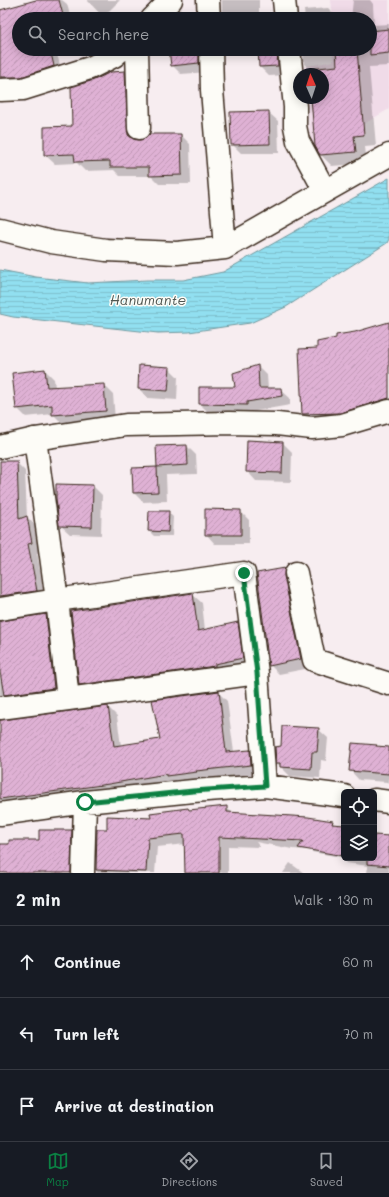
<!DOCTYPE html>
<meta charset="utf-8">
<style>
:root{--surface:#171b24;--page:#242831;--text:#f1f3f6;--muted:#9ea1a6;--line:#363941;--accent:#0b8043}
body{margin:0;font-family:Mali,sans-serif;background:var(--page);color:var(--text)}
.controls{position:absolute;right:12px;bottom:12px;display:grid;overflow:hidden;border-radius:6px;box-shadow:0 2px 10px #0003}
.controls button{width:36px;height:36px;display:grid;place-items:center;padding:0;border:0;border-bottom:1px solid var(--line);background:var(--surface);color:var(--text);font:20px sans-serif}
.compass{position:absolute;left:293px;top:68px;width:36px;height:36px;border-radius:50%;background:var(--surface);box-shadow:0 2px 10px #0003;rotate:357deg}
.stop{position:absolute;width:12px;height:12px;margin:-9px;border:3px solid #0b8043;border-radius:50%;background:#fff}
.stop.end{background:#0b8043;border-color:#fff;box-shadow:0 1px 4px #0008}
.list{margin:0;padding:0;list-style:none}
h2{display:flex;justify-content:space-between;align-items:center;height:52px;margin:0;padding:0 16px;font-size:17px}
h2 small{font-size:13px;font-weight:400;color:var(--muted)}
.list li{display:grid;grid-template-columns:26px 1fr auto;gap:12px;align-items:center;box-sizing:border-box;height:72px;padding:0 16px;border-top:1px solid var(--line)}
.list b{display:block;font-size:15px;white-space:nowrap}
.list em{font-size:13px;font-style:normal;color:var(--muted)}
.icon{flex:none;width:22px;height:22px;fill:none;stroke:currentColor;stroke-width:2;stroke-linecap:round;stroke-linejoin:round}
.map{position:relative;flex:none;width:389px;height:873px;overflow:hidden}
.search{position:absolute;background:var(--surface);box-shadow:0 2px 10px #0003;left:12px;right:12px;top:12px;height:44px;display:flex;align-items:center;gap:10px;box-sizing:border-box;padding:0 14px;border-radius:22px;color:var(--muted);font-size:15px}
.sheet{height:268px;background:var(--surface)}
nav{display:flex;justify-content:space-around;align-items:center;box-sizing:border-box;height:56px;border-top:1px solid var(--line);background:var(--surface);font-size:11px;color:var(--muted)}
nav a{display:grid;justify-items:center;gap:2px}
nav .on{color:var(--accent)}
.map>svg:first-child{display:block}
.built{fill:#f0dbe8}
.water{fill:url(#water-rules);stroke:#6f979c}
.shadow{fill:#0003}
.building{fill:url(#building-hatch);stroke:#3b2a1e}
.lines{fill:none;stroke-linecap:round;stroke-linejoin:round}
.street-casing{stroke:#3b2a1e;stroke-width:25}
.secondary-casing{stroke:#3b2a1e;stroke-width:25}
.street{stroke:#fdfcf7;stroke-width:22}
.secondary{stroke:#fdfcf7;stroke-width:22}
.route{stroke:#0b8043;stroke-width:5}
.labels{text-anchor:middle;stroke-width:3;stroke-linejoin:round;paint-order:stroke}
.water-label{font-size:14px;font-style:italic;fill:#505752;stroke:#fdfcf7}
</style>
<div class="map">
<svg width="389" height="873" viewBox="0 0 389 873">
<defs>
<pattern id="water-rules" width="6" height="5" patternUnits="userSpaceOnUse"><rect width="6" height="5" fill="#91dff0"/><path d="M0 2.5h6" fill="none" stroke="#7ec0cd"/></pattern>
<pattern id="building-hatch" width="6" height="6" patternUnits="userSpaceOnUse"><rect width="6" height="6" fill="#dfb1d4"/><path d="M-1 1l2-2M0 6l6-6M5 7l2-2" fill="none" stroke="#c098b6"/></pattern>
</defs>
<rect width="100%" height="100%" fill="#f7edf0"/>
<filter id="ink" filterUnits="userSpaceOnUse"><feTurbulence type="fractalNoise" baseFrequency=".025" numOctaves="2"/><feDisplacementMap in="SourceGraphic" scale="8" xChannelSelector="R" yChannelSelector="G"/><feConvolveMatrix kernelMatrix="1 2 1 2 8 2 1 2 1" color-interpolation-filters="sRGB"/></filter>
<g filter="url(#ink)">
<path class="built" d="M331 0H389V109L312 155 307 98H323V74H305L304 67 333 61V49H370V19H333Z"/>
<path class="water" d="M389 178V239L387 243 286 307 250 323 189 332 158 333 13 317 0 314V270L36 277 88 283 147 280H183L223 272Z"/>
<path class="shadow" d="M40 0H62L67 4 71 19H19V49H62L56 51 63 75 0 80V11Z
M87 0H120L103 17Z
M147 0H172L159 13Z
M222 0H259V19H230L222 11Z
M353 0H370L373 4 374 25 389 24V66L369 67 376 146 365 147 367 163 332 166 320 154 312 98H323V74H310V69L304 64 303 49H370V19H351Z
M328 8 339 19H305L304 10Z
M170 49H211L208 72 181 74 172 65Z
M259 49H288L287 75 269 76 260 67Z
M125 72 134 81 136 141 146 139 150 135H181L190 144 191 184H159L151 176H120L114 170 85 171 77 163 55 164 45 155Z
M268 112 278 121 279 153H241L232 144Z
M389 323V412L314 425 303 414 318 349 356 333Z
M258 366 267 375 268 389H280L290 398V405L256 411V413H209L200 404 236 388Z
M169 368 178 377 177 400 148 398 139 389Z
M45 370 54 379 55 387 104 385 113 394 115 420 62 423 53 414 26 417 17 408Z
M248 441 283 443 292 452 291 482 256 481 247 471Z
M187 446 196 455 197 474 166 475 167 501 143 502 134 493 133 468H158L157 447Z
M0 462H16L25 471 27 517 36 526 40 552 37 553 45 599 0 610Z
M93 486 102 495 101 535 70 534 60 525Z
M240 511 249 520V544H215L206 534Z
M168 512 173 517 172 536H154L149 531Z
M285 569 294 578 310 668 279 674 270 665Z
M192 594 202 603 205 630 238 624 247 633 251 667 89 694 80 684Z
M46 615 55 625 63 697 0 709V622Z
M218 692 227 701 234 752 250 751 259 760 260 774 205 780 0 809V721L108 707 117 716 121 746 161 739Z
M318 729 328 738 326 761 321 760 320 778 290 776 277 763 282 747Z
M389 748V784L387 782 359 780 350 770Z
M226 807 233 814 332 822 335 825 344 826V858H374V836L389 837V873H367L368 866 347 863 341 857 312 852 310 850 292 849 256 842 260 847 228 846V873H186V844L157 847 155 873H97L98 830H108L190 811Z
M71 831 80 840V873H0V845H10L40 841Z
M290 863 304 873H283Z"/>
<path class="building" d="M36 0H59L64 19H19V49H50L54 66 21 77H0V10Z
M389 29V53L370 55V31Z
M169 49H199V63L171 66Z
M258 49H277L278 66 259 67Z
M336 49H357L364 135 354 136 356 152 320 155 315 146 311 98H323V74H309V69L337 66Z
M125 71 128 135 133 139 140 140 146 138 150 134H181L182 175 149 176V167H110V161L75 162 74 154 44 155V127L72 126 71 87 94 80 111 72Z
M269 111 270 144 231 145 230 112Z
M389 322V398L340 413 302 414 299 349 317 348V342L336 338V335L355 332Z
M139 365 170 367 168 391 138 389Z
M258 365 259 388H281L282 396 247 402V405L199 404V387H235L233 373Z
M45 369 47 387 104 384 106 411 52 415V405L16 409 12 373Z
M247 440 283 442 282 473 246 472Z
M187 445 188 465 157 467 156 446Z
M0 461H17L19 519 27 516 32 543 28 544 37 591 0 596Z
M157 467 158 492 133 493 132 468Z
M56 484 93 485 92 527 59 526 56 498Z
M205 509 241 510V535H205Z
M149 511H169L168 532 148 531Z
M285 568 284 576 301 659 269 666 257 573Z
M193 593 198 631 238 622 243 658 215 664V666L79 685 71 611Z
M46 614 54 688 4 695 0 672V621Z
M219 691 226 752 250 750 251 765 196 771 197 772 166 776V774L109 784 0 799V720L108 706 114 746 160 739 152 700Z
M282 726 319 728 317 752H312L311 769 280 767V763H276L275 747 281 746Z
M352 743 377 745 376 746 389 747V774L349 771Z
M227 806V812L308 817 333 821 332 824 344 825V856L298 848 303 841 219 837V873H185L184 834 148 838 146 872 96 870 97 829H107V816L151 818 150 813 188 808 189 810Z
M39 830H72L71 873H0V844H9V840H39Z
M374 835 389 836V866L367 864V859L359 858H374Z"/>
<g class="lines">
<defs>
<path id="street" d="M208 0 209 19
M284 0 286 19
M152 19 171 0
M137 49 139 128
M211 49 212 90 225 248
M289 49 295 107V126L298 141 325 191
M0 90 23 89 90 68 114 56 122 49
M0 229 51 242 106 250 177 253 225 248 389 155
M35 439 57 600 244 573 257 673 265 786
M296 573 314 660 389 684
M0 609 57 600 68 699 0 708
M68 699 257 673
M374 800 389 802
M0 814 85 802 193 791 265 786 344 796
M83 873 85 802"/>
<path id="secondary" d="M0 447 35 439 126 425 229 423 277 424 312 428 342 425 389 411"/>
</defs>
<use href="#street" class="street-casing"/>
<use href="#secondary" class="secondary-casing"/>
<use href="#street" class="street"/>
<use href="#secondary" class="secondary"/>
</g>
</g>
<g class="lines" filter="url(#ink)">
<path class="route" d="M85 802 193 791 265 786 257 673 244 573"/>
</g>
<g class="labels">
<g class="water-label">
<text x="148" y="305">Hanumante</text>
</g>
</g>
</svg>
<div class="controls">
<button><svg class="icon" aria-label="locate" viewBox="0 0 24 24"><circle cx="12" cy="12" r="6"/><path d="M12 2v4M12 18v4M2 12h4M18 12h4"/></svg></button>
<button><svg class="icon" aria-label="layers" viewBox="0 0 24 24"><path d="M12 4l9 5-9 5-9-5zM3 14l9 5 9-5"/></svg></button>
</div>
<svg class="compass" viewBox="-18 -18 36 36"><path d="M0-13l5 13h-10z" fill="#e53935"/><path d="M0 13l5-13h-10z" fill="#9ea1a6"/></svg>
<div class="stop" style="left:85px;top:802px"></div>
<div class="stop end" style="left:244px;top:573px"></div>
<div class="search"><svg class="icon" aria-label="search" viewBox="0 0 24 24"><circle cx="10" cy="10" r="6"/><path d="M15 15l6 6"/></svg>Search here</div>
</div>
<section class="sheet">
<h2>2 min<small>Walk · 130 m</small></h2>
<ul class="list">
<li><svg class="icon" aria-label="ahead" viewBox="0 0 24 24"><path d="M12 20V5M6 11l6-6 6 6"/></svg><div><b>Continue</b></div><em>60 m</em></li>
<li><svg class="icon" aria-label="left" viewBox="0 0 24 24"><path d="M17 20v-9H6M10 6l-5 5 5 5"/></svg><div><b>Turn left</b></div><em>70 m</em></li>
<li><svg class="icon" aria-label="arrive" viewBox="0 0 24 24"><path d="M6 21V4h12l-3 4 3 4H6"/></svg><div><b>Arrive at destination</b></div></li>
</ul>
</section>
<nav>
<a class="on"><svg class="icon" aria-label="map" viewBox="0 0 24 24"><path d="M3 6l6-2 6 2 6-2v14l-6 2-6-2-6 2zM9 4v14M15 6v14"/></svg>Map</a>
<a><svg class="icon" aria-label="directions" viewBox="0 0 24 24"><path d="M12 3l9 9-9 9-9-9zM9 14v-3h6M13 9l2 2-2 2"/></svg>Directions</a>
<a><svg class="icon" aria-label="saved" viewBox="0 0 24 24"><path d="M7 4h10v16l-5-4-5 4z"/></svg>Saved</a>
</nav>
